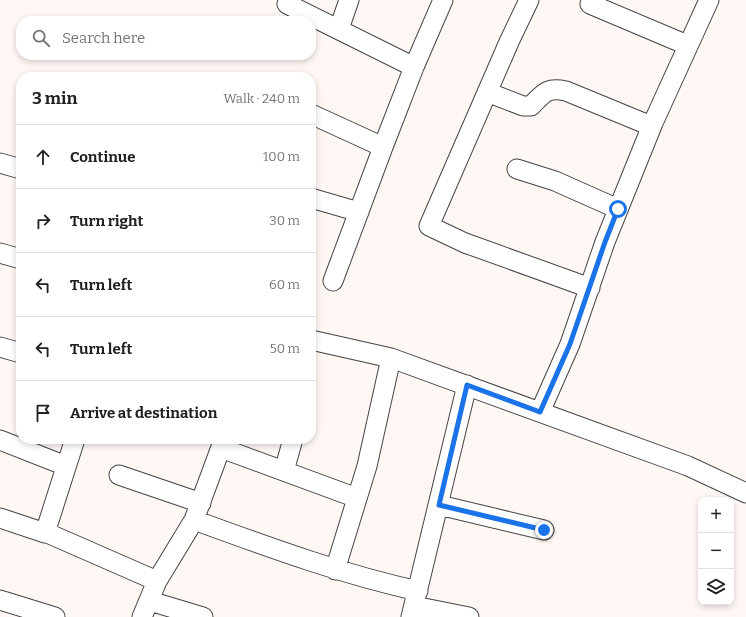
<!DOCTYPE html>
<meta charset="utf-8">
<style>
:root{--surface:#fff;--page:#f6f6f6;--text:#202124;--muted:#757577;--line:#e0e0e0}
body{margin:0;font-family:Bitter,serif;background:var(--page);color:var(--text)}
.controls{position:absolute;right:12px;bottom:12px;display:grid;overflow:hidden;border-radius:8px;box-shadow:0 2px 6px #0003}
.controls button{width:36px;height:36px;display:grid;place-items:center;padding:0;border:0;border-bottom:1px solid var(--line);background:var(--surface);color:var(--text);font:20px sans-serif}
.stop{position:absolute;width:12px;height:12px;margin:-9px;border:3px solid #1a73e8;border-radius:50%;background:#fff}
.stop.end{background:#1a73e8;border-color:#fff;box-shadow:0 1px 4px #0008}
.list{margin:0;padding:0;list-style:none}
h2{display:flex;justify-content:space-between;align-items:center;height:52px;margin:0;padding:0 16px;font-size:17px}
h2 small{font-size:13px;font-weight:400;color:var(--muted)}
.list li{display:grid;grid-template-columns:26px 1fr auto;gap:12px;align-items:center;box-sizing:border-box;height:64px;padding:0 16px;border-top:1px solid var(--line)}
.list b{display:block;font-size:15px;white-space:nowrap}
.list em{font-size:13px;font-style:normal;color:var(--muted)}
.icon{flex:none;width:22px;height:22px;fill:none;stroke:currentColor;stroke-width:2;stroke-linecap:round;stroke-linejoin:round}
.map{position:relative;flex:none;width:746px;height:617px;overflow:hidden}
.search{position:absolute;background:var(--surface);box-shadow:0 2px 6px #0003;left:16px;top:16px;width:300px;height:44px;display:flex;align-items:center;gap:10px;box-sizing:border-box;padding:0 14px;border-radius:16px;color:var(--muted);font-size:15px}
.panel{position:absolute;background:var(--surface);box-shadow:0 2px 6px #0003;left:16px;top:72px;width:300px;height:372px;border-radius:16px}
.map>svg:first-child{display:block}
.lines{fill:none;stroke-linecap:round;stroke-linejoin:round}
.minor-casing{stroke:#444;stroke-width:21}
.minor{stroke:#fff;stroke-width:19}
.route{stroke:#1a73e8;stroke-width:5}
</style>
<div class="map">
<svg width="746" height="617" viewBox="0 0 746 617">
<rect width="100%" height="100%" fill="#fff7f4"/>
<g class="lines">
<defs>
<path id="minor" d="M529 0 509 42 429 226 465 243 590 288
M287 4 414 67
M590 4 687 45
M339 29 349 0
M487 92 523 106H531C544 93 546 87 566 91L651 126
M311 114 383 147
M0 163 21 169
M517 169 555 181 618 209
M311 198 359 212
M0 253 21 259
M333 281 383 147 414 67 443 0
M311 340 391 358 688 466 746 493
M0 347 21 353
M540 412 570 344 605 242 653 123 709 0
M0 440 66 466
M221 448 357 498
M284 471 293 439
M119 475 201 503
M439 505 544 530
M0 518 45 533 75 439
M194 520C268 547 341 574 418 591
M45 532 157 581
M335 570 367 466 391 358
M0 600 55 617
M150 601 203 617
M414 606 469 617
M142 617 157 581 194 520 224 439
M411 617 467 385"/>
</defs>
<use href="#minor" class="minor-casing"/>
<use href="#minor" class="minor"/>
</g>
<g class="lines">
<path class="route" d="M544 530 439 505 467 385 540 412 570 344 605 242 618 209"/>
</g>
</svg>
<div class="controls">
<button>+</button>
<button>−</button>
<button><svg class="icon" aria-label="layers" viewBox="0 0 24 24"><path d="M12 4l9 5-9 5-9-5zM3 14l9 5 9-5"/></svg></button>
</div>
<div class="stop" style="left:618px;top:209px"></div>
<div class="stop end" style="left:544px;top:530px"></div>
<div class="search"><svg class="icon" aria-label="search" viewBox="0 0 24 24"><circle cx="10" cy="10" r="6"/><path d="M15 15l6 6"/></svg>Search here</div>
<section class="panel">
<h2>3 min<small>Walk · 240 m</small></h2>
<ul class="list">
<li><svg class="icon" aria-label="ahead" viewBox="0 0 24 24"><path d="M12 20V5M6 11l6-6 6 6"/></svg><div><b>Continue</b></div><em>100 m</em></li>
<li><svg class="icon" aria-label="right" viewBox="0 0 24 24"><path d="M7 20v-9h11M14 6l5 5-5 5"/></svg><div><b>Turn right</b></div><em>30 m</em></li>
<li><svg class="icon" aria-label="left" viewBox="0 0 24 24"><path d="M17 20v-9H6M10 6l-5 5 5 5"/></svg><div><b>Turn left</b></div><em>60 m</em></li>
<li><svg class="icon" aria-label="left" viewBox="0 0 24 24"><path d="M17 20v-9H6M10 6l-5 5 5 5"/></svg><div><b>Turn left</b></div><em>50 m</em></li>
<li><svg class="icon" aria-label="arrive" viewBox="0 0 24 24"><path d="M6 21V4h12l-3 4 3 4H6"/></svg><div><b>Arrive at destination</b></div></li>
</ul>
</section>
</div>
